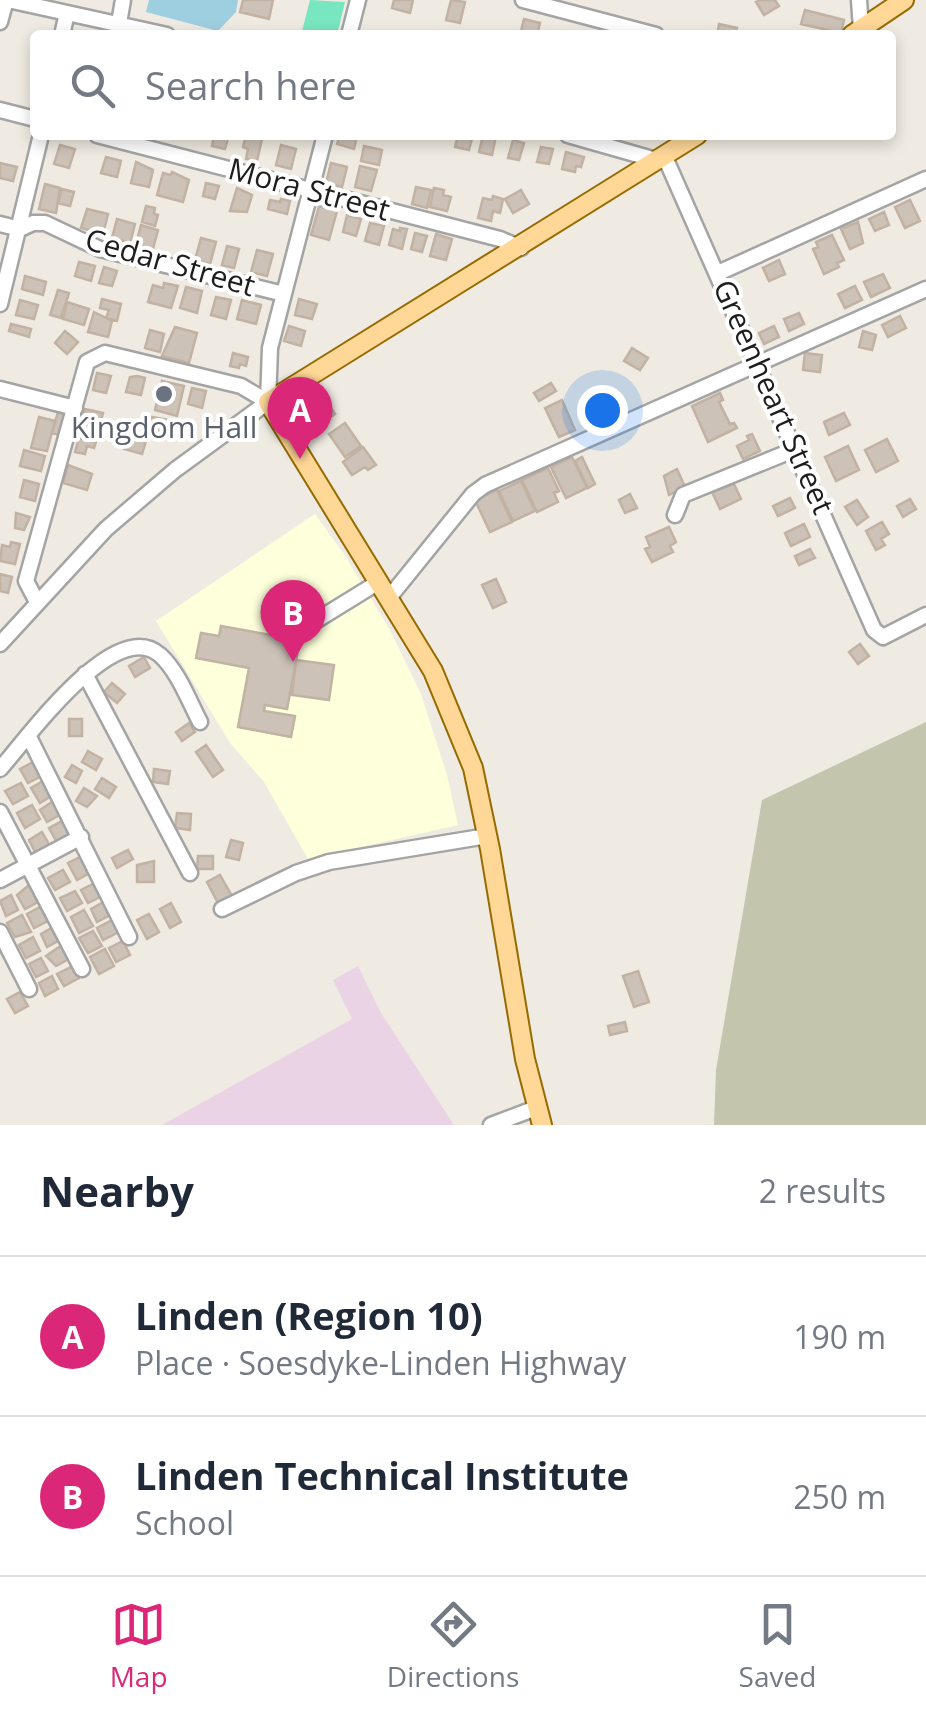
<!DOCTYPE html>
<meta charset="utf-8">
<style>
:root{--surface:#fff;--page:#f6f6f7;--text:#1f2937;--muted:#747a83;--line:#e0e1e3;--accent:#db2777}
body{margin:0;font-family:"Open Sans",sans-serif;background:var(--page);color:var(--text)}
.you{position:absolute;left:602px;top:410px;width:35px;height:35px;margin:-25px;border:8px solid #fff;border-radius:50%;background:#1a73e8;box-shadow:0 0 0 15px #1a73e833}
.badge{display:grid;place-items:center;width:65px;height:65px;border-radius:50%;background:var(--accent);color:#fff;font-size:32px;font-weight:700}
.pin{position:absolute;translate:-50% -82px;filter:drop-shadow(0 2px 5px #0008)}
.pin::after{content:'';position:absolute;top:52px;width:35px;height:30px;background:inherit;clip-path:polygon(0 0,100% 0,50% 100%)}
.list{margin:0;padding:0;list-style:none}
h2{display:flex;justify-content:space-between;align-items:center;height:130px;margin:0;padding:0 40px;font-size:42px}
h2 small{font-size:32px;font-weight:400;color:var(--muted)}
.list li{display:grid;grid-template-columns:65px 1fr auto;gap:30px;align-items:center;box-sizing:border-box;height:160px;padding:0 40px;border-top:2px solid var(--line)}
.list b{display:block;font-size:38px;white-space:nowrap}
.list p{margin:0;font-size:32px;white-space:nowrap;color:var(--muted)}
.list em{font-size:32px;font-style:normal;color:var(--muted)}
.icon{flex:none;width:55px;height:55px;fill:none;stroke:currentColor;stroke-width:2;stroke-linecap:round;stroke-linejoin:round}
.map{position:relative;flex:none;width:926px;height:1125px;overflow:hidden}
.search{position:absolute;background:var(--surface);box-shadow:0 5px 15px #0003;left:30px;right:30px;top:30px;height:110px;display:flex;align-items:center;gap:25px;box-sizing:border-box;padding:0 35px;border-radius:10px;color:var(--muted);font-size:38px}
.sheet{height:450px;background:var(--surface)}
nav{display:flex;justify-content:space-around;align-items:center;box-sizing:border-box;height:140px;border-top:2px solid var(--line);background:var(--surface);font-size:28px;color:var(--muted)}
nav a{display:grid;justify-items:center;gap:5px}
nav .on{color:var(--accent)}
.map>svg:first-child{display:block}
.industrial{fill:#e9d3e4}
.education{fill:#feffdb}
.construction{fill:#c4c5ad}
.pitch{fill:#78e6c0}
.water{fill:#9ecfe1}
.building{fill:#ccc2b8;stroke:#c2b2a3;stroke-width:2.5}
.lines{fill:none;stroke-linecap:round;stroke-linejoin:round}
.minor-casing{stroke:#a4a4a4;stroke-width:19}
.major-casing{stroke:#966b00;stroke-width:22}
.minor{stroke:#fff;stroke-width:14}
.major{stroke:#ffd797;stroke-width:18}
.worship-dot{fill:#6b7280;stroke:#fff;stroke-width:4}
.labels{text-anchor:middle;stroke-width:8;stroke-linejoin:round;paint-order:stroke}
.street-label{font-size:30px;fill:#1d1d1d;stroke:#fff}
.worship-label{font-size:30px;fill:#5b616d;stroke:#fff}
</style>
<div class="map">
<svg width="926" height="1125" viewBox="0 0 926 1125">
<rect width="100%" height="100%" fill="#efebe2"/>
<path class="industrial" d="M358 966 381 1013 454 1125H162L352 1019 333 980Z"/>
<path class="education" d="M315 514 344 554 390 630 421 694 447 775 458 825 308 859 264 782 230 743 156 621Z"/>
<path class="construction" d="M926 722V1125H714L716 1070 762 800Z"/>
<path class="pitch" d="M310 0 345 2 337 35H301Z"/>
<path class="water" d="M149 0H238L236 12 218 31 146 12Z"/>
<path class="building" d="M243 0H273L269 19 240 12Z
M394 0H413L410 13 392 8Z
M451 0 465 2 460 23 446 20Z
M760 0H775L779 6 764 15 756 2Z
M805 10 844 20 841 33 801 24Z
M524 19 540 23 537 35H520Z
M719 24 737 28 735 35H717Z
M214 135H229L225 149 212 146Z
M246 135 262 139 257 161 246 159 248 149 243 147Z
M340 135 357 136 354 149 337 144Z
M458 135H473L469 150 455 147Z
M483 135 496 136 492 155 479 152Z
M513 140 524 143 519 160 508 158Z
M60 145 75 149 69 168 54 164Z
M281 145 296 149 291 169 276 165Z
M364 146 382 150 379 165 361 161Z
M541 147 553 149 549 164 537 162Z
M566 152 584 157 581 167 576 166 575 172 562 169Z
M106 157 121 161 117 177 101 173Z
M136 162 153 170 149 187 131 183Z
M0 163 17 167 13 181 0 178Z
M331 163 347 167 342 187 326 183Z
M360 166 377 170 371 191 355 187Z
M172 172 189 180 183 202 157 195 163 173 171 175Z
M206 183 219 186 215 199 203 196Z
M45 184 60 188 56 213 39 209Z
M416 187 431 190 427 208 412 204Z
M237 188 252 195 247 212 230 211Z
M434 188 444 190 443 195 451 197 447 211 430 207Z
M62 189 74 192 70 206 58 203Z
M521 190 529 204 513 213 505 199Z
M493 196 503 199 500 213 493 211 491 221 478 218 483 198 492 200Z
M281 199 290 201 287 214 268 209 270 200 280 202Z
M910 200 920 221 905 228 895 207Z
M146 206 155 208 154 214 158 215 155 226 142 222Z
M319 206 337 211 329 240 311 235Z
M87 209 108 214 103 234 81 228Z
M884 212 889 225 875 231 869 219Z
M347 215 361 219 356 236 343 232Z
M117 219 135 224 130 243 112 238Z
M858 222 863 243 850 249 841 229Z
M370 223 384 226 379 245 365 241Z
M141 225 158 230 153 249 136 244Z
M400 228 407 229 402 249 389 245 393 229 400 231Z
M415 233 427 236 422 252 411 249Z
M436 234 452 239 446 260 430 256Z
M832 235 844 260 837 263 839 267 824 274 813 249 818 247 816 242Z
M201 238 216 242 210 264 195 260Z
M227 246 239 249 234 268 222 265Z
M257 250 273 254 267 276 251 272Z
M779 260 785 274 769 281 763 268Z
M79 262 95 266 91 281 75 276Z
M104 267 117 271 112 286 99 283Z
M883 274 890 288 871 297 864 282Z
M25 276 46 282 43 295 22 289Z
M164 283 178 286 171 308 148 302 153 285 163 288Z
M855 286 862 300 845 308 838 294Z
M186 287 202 291 197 313 180 308Z
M58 290 69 293 61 318 50 315Z
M216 297 231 300 226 319 211 315Z
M102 299 121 304 117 321 106 318 109 310 100 308Z
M299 299 317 304 312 319 295 315Z
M20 300 38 305 34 319 16 315Z
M242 300 261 305 256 324 237 319Z
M67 302 89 309 84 325 63 319Z
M94 312 112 321 108 337 88 332Z
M799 313 804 324 789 331 784 319Z
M900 316 906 328 888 337 882 325Z
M11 324 31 329 29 337 9 331Z
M289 326 305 331 301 346 284 341Z
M774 326 779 337 764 344 759 333Z
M175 327 197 333 189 363 162 356Z
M150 330 164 334 160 352 145 348Z
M65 331 78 342 67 354 55 343Z
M863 331 876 335 872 350 859 347Z
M632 348 648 358 640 370 624 361Z
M233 353 248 357 246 366 240 364 239 368 230 366Z
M805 353 822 355 820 372 803 370Z
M97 373 111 376 106 393 93 390Z
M137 376 145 378 141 395 126 392 130 377Z
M162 381 184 386 177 416 155 410Z
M551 383 556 391 539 401 534 393Z
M192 388 206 391 202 408 188 404Z
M720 393 723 400 719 402 730 424 734 423 737 428 708 442 692 406Z
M562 400 575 430 559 437 545 408Z
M328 404 335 414 322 423 315 413Z
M85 409 103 413 99 428 81 423Z
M58 412 65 414 60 435 52 433Z
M844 413 850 425 829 435 824 422Z
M39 417 55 421 47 451 31 448Z
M152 417 175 421 172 437 148 431Z
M345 423 361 446 345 457 329 434Z
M752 434 760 451 743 459 737 446 749 440 747 436Z
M128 436 146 441 142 454 124 449Z
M79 438 96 442 94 448 87 446 85 454 75 452Z
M887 439 898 461 876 472 865 450Z
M848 446 859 470 836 481 825 457Z
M363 447 376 465 368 470 365 467 352 475 343 462Z
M24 450 45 456 41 471 20 466Z
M572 457 587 488 566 498 551 467Z
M582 457 595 484 588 488 575 461Z
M68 465 92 474 87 490 63 483Z
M548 468 559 491 554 493 558 502 537 512 522 480Z
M677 469 685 487 669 495 664 476Z
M24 480 39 484 35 501 20 497Z
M521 481 535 511 513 521 499 491Z
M734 484 741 499 720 509 712 492Z
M497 490 512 522 490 532 475 500Z
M630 494 637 508 625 513 619 500Z
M790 498 795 508 778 516 773 506Z
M910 499 916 509 903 517 897 506Z
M857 500 868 517 857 525 845 507Z
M16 513 30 517 24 530 15 528Z
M882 522 889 534 881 539 885 545 876 550 866 531Z
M804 524 810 537 791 546 785 533Z
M669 527 676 542 670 546 673 552 652 562 645 549 650 547 646 537Z
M11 542 20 544 15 564 0 561 2 545 10 547Z
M810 549 815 558 799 565 795 556Z
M0 574 12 577 8 593 0 591Z
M496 579 506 602 493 608 482 585Z
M221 626 288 638 287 643 299 645 287 709 265 705 264 711 295 716 291 737 238 727 249 668 196 658 201 633 219 636Z
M860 644 869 656 858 664 849 652Z
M144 657 150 668 135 677 129 666Z
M296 660 334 665 329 700 292 695Z
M112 683 125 694 117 703 104 692Z
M69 719H82V736H69Z
M189 723 195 732 182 741 176 732Z
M206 745 223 770 213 777 196 752Z
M88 751 102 759 96 770 82 762Z
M37 760 45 774 28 783 20 769Z
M72 765 82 771 76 783 65 777Z
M154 769 170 771 168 784 153 782Z
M48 778 56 793 40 803 31 788Z
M102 778 116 787 109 798 95 789Z
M21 783 28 796 13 804 5 791Z
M84 788 97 796 87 807 76 801Z
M55 800 63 813 47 822 40 810Z
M32 805 40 819 25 828 17 813Z
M177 813 191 814 190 830 175 828Z
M62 821 72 839 59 846 49 828Z
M42 832 50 846 36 854 29 840Z
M231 840 243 843 239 860 226 857Z
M128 850 133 859 117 868 112 858Z
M84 855 90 867 86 869 88 874 77 880 68 863Z
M198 856H213V869H197Z
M154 861V882H137V865Z
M63 870 70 882 55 890 48 878Z
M220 875 232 896 218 903 207 882Z
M93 884 100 897 88 903 81 890Z
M29 885 38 902 25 909 17 895Z
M75 891 82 903 67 911 60 898Z
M11 895 18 910 6 916 0 901Z
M107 900 114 913 97 922 91 909Z
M171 903 181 922 170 928 160 909Z
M42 906 50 920 34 928 27 914Z
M84 910 93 926 79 933 71 917Z
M149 914 159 932 147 939 137 920Z
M22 915 31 932 15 937 7 923Z
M116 918 123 930 103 940 97 928Z
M53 927 60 940 47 947 41 934Z
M93 931 102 946 88 953 79 938Z
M33 937 40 951 26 958 19 945Z
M123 941 130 955 116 962 109 948Z
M62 945 69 959 56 966 46 956Z
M105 949 114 966 99 974 90 957Z
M41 958 48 971 36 977 29 964Z
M73 966 79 978 64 986 57 974Z
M638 971 649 1002 634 1007 623 976Z
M52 976 58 989 45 996 39 983Z
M20 992 28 1006 15 1013 7 999Z
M625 1022 627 1031 610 1035 608 1026Z"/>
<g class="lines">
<defs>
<path id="minor" d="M8 0 167 35
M523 0 656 35
M859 0 861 29
M0 22 6 0
M119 23 123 0
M62 35 67 13
M349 35 358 0
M0 110 35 119
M97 135 500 239 521 248
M568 135 656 160
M664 155 874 630 883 637 926 615
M0 224 20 229 33 223H45L100 249 284 294
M718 273 926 179
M0 304 41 135
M0 389 75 408
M268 402 270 348 325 135
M675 515 683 495 796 449
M388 599 473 494 485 485 926 289
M37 602 26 581 87 362 105 353 241 386 268 402
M309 625 377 583
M0 644 106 529 175 470 268 402
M85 674 190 873
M29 737 129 937
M0 769C27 739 115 615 160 655 178 671 189 701 200 722
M0 812 82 969
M0 880 81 837
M222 909 296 873 329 862 487 836
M0 932 29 989
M491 1125 536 1108"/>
<path id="major" d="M852 35 904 0
M542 1125 525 1059 490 849 473 768 433 671 268 402 697 135"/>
</defs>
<use href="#minor" class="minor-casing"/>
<use href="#major" class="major-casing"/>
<use href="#minor" class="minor"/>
<use href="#major" class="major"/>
</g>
<circle class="worship-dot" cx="164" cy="394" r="10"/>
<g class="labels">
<g class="street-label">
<text transform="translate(309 190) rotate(15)" y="10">Mora Street</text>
<text transform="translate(170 263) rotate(16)" y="10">Cedar Street</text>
<text transform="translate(773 397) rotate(66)" y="10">Greenheart Street</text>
</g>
<g class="worship-label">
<text x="164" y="438">Kingdom Hall</text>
</g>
</g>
</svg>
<div class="you"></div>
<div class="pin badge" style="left:300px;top:459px">A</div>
<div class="pin badge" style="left:293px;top:662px">B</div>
<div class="search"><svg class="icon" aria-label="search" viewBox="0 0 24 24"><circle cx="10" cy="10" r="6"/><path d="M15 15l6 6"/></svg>Search here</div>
</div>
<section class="sheet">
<h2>Nearby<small>2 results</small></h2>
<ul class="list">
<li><span class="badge">A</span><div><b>Linden (Region 10)</b><p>Place · Soesdyke-Linden Highway</p></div><em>190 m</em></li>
<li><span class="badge">B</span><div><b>Linden Technical Institute</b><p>School</p></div><em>250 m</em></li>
</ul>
</section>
<nav>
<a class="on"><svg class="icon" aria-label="map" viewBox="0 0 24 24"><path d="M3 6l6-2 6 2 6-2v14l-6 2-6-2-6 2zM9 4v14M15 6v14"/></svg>Map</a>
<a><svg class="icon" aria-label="directions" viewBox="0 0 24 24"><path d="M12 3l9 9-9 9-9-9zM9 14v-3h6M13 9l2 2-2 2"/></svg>Directions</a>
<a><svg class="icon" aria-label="saved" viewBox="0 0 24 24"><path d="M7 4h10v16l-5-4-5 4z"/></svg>Saved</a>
</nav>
